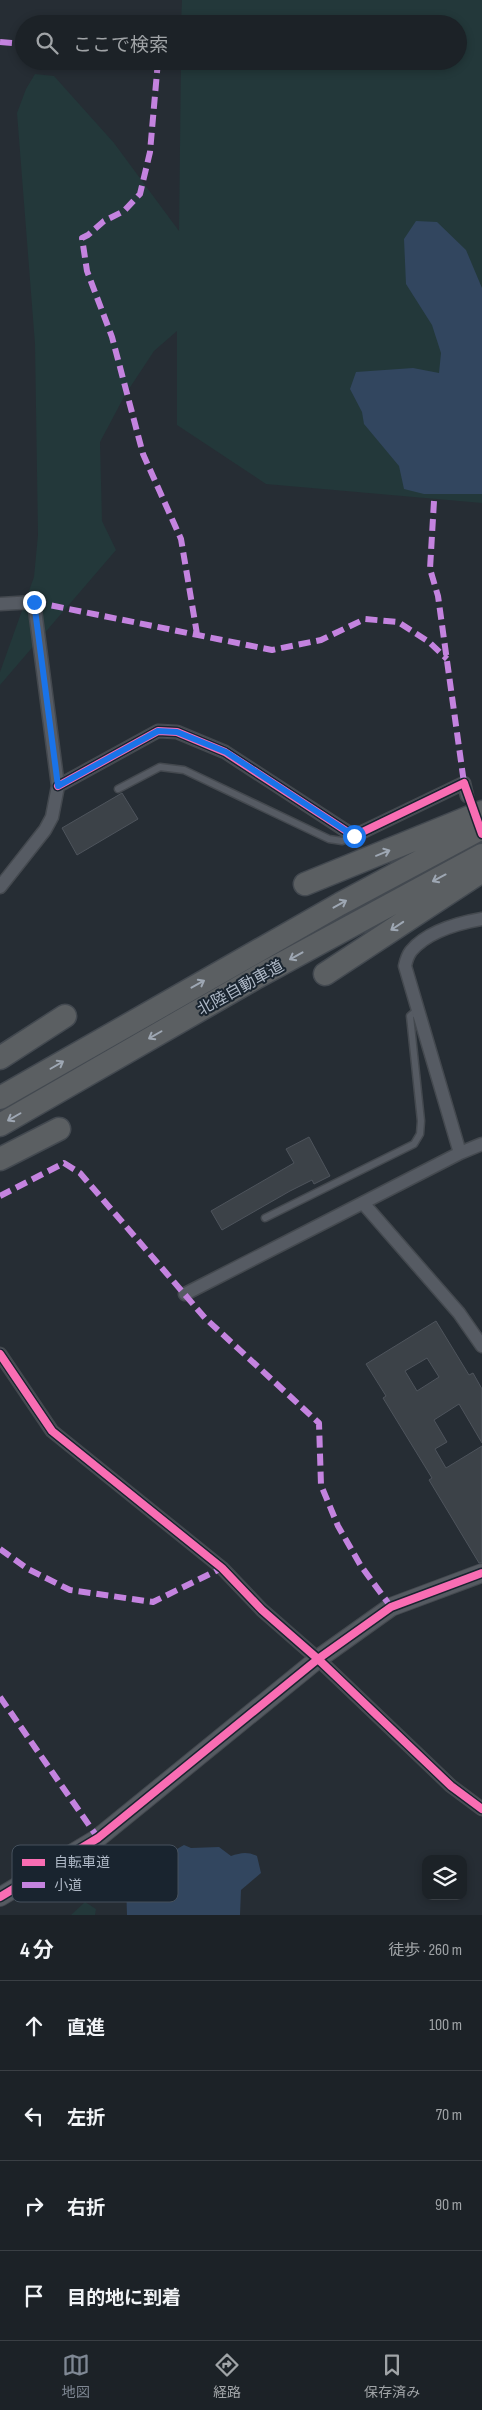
<!DOCTYPE html>
<html lang="ja">
<meta charset="utf-8">
<style>
:root{--surface:#1c2227;--page:#292f33;--text:#f1f3f6;--muted:#a0a4a7;--line:#3a3f44;--accent:#7f8894}
body{margin:0;font-family:"Sofia Sans Condensed","Noto Sans JP",sans-serif;background:var(--page);color:var(--text)}
.controls{position:absolute;right:15px;bottom:15px;display:grid;overflow:hidden;border-radius:10px;box-shadow:0 2px 8px #0003}
.controls button{width:45px;height:45px;display:grid;place-items:center;padding:0;border:0;border-bottom:1px solid var(--line);background:var(--surface);color:var(--text);font:25px sans-serif}
.stop{position:absolute;width:15px;height:15px;margin:-11px;border:4px solid #1a73e8;border-radius:50%;background:#fff}
.stop.end{background:#1a73e8;border-color:#fff;box-shadow:0 1px 5px #0008}
.list{margin:0;padding:0;list-style:none}
h2{display:flex;justify-content:space-between;align-items:center;height:65px;margin:0;padding:0 20px;font-size:21px}
h2 small{font-size:16px;font-weight:400;color:var(--muted)}
.list li{display:grid;grid-template-columns:32px 1fr auto;gap:15px;align-items:center;box-sizing:border-box;height:90px;padding:0 20px;border-top:1px solid var(--line)}
.list b{display:block;font-size:19px;white-space:nowrap}
.list em{font-size:16px;font-style:normal;color:var(--muted)}
.icon{flex:none;width:28px;height:28px;fill:none;stroke:currentColor;stroke-width:2;stroke-linecap:round;stroke-linejoin:round}
.map{position:relative;flex:none;width:482px;height:1915px;overflow:hidden}
.search{position:absolute;background:var(--surface);box-shadow:0 2px 8px #0003;left:15px;right:15px;top:15px;height:55px;display:flex;align-items:center;gap:12px;box-sizing:border-box;padding:0 18px;border-radius:28px;color:var(--muted);font-size:19px}
.sheet{height:425px;background:var(--surface)}
nav{display:flex;justify-content:space-around;align-items:center;box-sizing:border-box;height:70px;border-top:1px solid var(--line);background:var(--surface);font-size:14px;color:var(--muted)}
nav a{display:grid;justify-items:center;gap:2px}
nav .on{color:var(--accent)}
.map>svg:first-child{display:block}
.green{fill:#23383a}
.water{fill:#32465f}
.building{fill:#3c4248;stroke:#4e545c;fill-rule:evenodd}
.lines{fill:none;stroke-linecap:round;stroke-linejoin:round}
.lane-casing{stroke:#44494f;stroke-width:9}
.street-casing{stroke:#44494f;stroke-width:15}
.secondary-casing{stroke:#44494f;stroke-width:20}
.highway-casing{stroke:#434950;stroke-width:25}
.lane{stroke:#565b63;stroke-width:6}
.street{stroke:#565b63;stroke-width:12}
.secondary{stroke:#555a61;stroke-width:18}
.highway{stroke:#5b5f62;stroke-width:22}
.quiet{stroke:#c483df;stroke-width:6;stroke-dasharray:12 6;stroke-linecap:butt}
.cycleway-casing{stroke:#19242f;stroke-width:11}
.cycleway{stroke:#f96db3;stroke-width:8}
.oneway{stroke:#9ea7b3}
.route{stroke:#1a73e8;stroke-width:6}
.labels{text-anchor:middle;stroke-width:4;stroke-linejoin:round;paint-order:stroke}
.street-label{font-size:16px;fill:#afb9c7;stroke:#19242f}
.key{fill:#19242f;stroke:#46515d;stroke-width:1}
.key-label{font-size:14px;fill:#afb9c7}
</style>
<div class="map">
<svg width="482" height="1915" viewBox="0 0 482 1915">
<rect width="100%" height="100%" fill="#262d34"/>
<path class="green" d="M182 0H482V503L266 484 177 425V331L154 351 125 395 100 442 102 521 116 550 0 685V672L34 577 38 535 35 344 17 113 26 89 35 74 54 76 114 143 179 231 181 61H458V24H181Z
M85 1902 96 1909 95 1915H71Z"/>
<path class="water" d="M416 221 437 222 466 250 482 288V494H424L404 489 399 466 364 424 362 412 350 389 356 372 413 368 439 373 441 353 432 325 406 284 404 239Z
M184 1845 191 1848 219 1847 231 1856C240 1853 247 1851 257 1856L261 1873 241 1890 240 1915H127C127 1906 125 1892 130 1884 140 1869 168 1854 184 1845Z"/>
<path class="building" d="M122 793 138 819 77 855 62 828Z
M309 1137 330 1176 314 1184 312 1180 290 1191 222 1230 211 1211 294 1163 286 1149Z
M436 1321 469 1375 473 1373 482 1389V1443L459 1404 434 1420 447 1442 435 1449 446 1468 482 1446V1563H479L429 1480 432 1478 383 1398 386 1396 366 1364ZM427 1358 439 1377 417 1391 405 1371Z"/>
<g class="lines">
<defs>
<path id="lane" d="M118 789 160 767 184 770 329 839 342 841 353 837
M265 1218 414 1144 420 1134 421 1121 410 1016 417 1010"/>
<path id="street" d="M0 604 34 602 58 786 52 817 45 830 0 887
M58 786 158 731 177 732 225 752 354 836 464 783 467 796
M460 1153 405 966C406 961 408 955 411 951 427 932 459 923 482 919
M363 1203 459 1313 482 1346
M185 1294 460 1153 482 1144
M0 1354 52 1431 222 1568 262 1610 318 1659 451 1786 482 1809"/>
<path id="secondary" d="M0 1897 98 1838 318 1659 391 1607 482 1573"/>
<path id="highway" d="M305 884 482 812
M325 974 482 871
M0 1058 65 1016
M0 1098 340 904 482 828
M0 1125 257 977 482 855
M0 1159 59 1129"/>
</defs>
<use href="#lane" class="lane-casing"/>
<use href="#street" class="street-casing"/>
<use href="#secondary" class="secondary-casing"/>
<use href="#highway" class="highway-casing"/>
<use href="#lane" class="lane"/>
<use href="#street" class="street"/>
<use href="#secondary" class="secondary"/>
<use href="#highway" class="highway"/>
<path class="quiet" d="M0 42 24 44
M158 61 150 152 140 194 124 211 104 221 88 235 82 238 87 271 112 337 143 454 181 539 197 634
M434 501 430 569 438 596 464 783
M34 602 272 650 321 640 365 619 398 622 429 642 447 659
M0 1196 64 1163 80 1173 205 1318 319 1423 321 1485 338 1526 361 1566 391 1607
M0 1549 28 1569 70 1590 153 1602 222 1568
M0 1697 98 1838"/>
<defs>
<path id="cycleway" d="M58 786 158 731 177 732 225 752 354 836 464 783 482 834
M0 1354 52 1431 222 1568 262 1610 318 1659 451 1786 482 1809
M0 1897 98 1838 318 1659 391 1607 482 1573"/>
</defs>
<use href="#cycleway" class="cycleway-casing"/>
<use href="#cycleway" class="cycleway"/>
</g>
<defs><path id="oneway-shaft" d="M-6 0H5M1.5-3L5.5 0L1.5 3" fill="none" stroke-width="1.6" stroke-linecap="round" stroke-linejoin="round" transform="scale(1.25)"/></defs>
<g class="oneway">
<use href="#oneway-shaft" transform="translate(383 853) rotate(-22)"/>
<use href="#oneway-shaft" transform="translate(439 878) rotate(152)"/>
<use href="#oneway-shaft" transform="translate(340 904) rotate(-29)"/>
<use href="#oneway-shaft" transform="translate(397 926) rotate(146)"/>
<use href="#oneway-shaft" transform="translate(296 956) rotate(151)"/>
<use href="#oneway-shaft" transform="translate(198 984) rotate(-29)"/>
<use href="#oneway-shaft" transform="translate(155 1035) rotate(150)"/>
<use href="#oneway-shaft" transform="translate(57 1065) rotate(-30)"/>
<use href="#oneway-shaft" transform="translate(14 1117) rotate(150)"/>
</g>
<g class="lines">
<path class="route" d="M34 602 58 786 158 731 177 732 226 752 354 836"/>
</g>
<g class="labels">
<g class="street-label">
<text transform="translate(240 987) rotate(-29)" y="6">北陸自動車道</text>
</g>
</g>
<rect x="12" y="1845" width="166" height="57" rx="8" class="key"/>
<rect x="22" y="1859" width="23" height="7" fill="#f96db3"/>
<rect x="22" y="1882" width="23" height="6" fill="#c483df"/>
<g class="key-label">
<text x="54" y="1867">自転車道</text>
<text x="54" y="1890">小道</text>
</g>
</svg>
<div class="controls">
<button><svg class="icon" aria-label="layers" viewBox="0 0 24 24"><path d="M12 4l9 5-9 5-9-5zM3 14l9 5 9-5"/></svg></button>
</div>
<div class="stop" style="left:354px;top:836px"></div>
<div class="stop end" style="left:34px;top:602px"></div>
<div class="search"><svg class="icon" aria-label="search" viewBox="0 0 24 24"><circle cx="10" cy="10" r="6"/><path d="M15 15l6 6"/></svg>ここで検索</div>
</div>
<section class="sheet">
<h2>4 分<small>徒歩 · 260 m</small></h2>
<ul class="list">
<li><svg class="icon" aria-label="ahead" viewBox="0 0 24 24"><path d="M12 20V5M6 11l6-6 6 6"/></svg><div><b>直進</b></div><em>100 m</em></li>
<li><svg class="icon" aria-label="left" viewBox="0 0 24 24"><path d="M17 20v-9H6M10 6l-5 5 5 5"/></svg><div><b>左折</b></div><em>70 m</em></li>
<li><svg class="icon" aria-label="right" viewBox="0 0 24 24"><path d="M7 20v-9h11M14 6l5 5-5 5"/></svg><div><b>右折</b></div><em>90 m</em></li>
<li><svg class="icon" aria-label="arrive" viewBox="0 0 24 24"><path d="M6 21V4h12l-3 4 3 4H6"/></svg><div><b>目的地に到着</b></div></li>
</ul>
</section>
<nav>
<a class="on"><svg class="icon" aria-label="map" viewBox="0 0 24 24"><path d="M3 6l6-2 6 2 6-2v14l-6 2-6-2-6 2zM9 4v14M15 6v14"/></svg>地図</a>
<a><svg class="icon" aria-label="directions" viewBox="0 0 24 24"><path d="M12 3l9 9-9 9-9-9zM9 14v-3h6M13 9l2 2-2 2"/></svg>経路</a>
<a><svg class="icon" aria-label="saved" viewBox="0 0 24 24"><path d="M7 4h10v16l-5-4-5 4z"/></svg>保存済み</a>
</nav>
